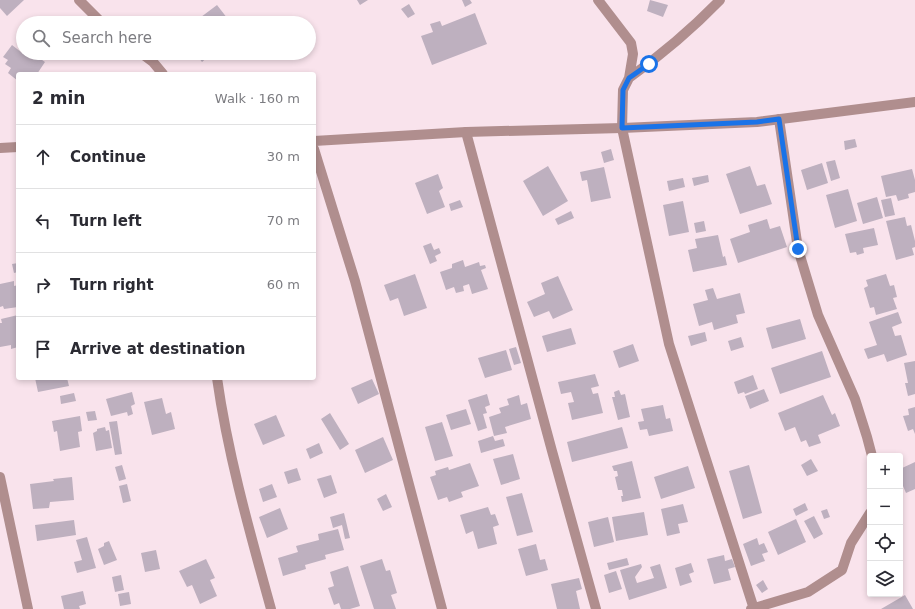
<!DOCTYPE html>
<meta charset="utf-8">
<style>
:root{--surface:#fff;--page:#f7f7f7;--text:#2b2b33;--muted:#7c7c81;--line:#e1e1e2}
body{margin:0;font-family:"DejaVu Sans",sans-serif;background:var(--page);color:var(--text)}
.controls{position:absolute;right:12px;bottom:12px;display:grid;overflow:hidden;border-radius:4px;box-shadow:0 2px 6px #0003}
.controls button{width:36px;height:36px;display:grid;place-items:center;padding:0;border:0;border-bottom:1px solid var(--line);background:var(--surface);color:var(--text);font:20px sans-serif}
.stop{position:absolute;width:12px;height:12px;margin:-9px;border:3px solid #1a73e8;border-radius:50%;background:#fff}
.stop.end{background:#1a73e8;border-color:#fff;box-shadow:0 1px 4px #0008}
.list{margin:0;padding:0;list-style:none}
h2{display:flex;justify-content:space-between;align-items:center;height:52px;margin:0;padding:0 16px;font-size:17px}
h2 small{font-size:13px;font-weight:400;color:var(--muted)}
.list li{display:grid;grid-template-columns:26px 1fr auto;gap:12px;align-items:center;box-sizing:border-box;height:64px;padding:0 16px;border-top:1px solid var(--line)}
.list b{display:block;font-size:15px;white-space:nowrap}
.list em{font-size:13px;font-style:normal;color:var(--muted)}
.icon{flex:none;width:22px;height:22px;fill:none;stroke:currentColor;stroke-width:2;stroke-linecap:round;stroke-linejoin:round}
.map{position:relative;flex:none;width:915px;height:609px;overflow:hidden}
.search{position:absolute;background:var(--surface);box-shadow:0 2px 6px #0003;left:16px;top:16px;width:300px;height:44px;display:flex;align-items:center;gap:10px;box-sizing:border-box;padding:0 14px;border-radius:22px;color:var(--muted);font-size:15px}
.panel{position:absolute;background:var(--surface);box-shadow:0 2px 6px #0003;left:16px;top:72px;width:300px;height:308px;border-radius:4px}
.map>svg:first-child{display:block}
.building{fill:#beb0bf}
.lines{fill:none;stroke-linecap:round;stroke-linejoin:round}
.minor{stroke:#b08e8e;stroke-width:10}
.tertiary{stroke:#b08e8e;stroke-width:10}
.route{stroke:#1a73e8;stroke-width:5}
</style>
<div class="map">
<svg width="915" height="609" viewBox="0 0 915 609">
<rect width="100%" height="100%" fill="#f9e3ec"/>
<path class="building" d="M0 0H24L7 16 0 8Z
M357 0H368L360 5Z
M462 0H470L472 3 465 7Z
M650 0 668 5 663 17 647 11Z
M409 4 415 14 408 18 401 9Z
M217 5 231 23H193Z
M475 13 487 44 432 65 421 36 433 32 430 24 440 21 442 26Z
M12 45 26 56 28 53H32L45 62 37 74H18V81L8 73 11 68 5 64 8 60 3 57Z
M195 53H208L210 55 202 62Z
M855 139 857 147 845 150 844 141Z
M611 149 614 160 604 163 601 152Z
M835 160 840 178 831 181 826 162Z
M822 163 828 183 807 190 801 170Z
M548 166 568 201 543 216 523 181Z
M750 166 757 186 765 184 772 204 740 214 726 174Z
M604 167 611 198 591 202 587 180 582 181 580 172Z
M912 169 915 180V192L908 194 909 198 898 201 896 195 886 197 881 176Z
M438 174 443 188 439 191 445 207 427 214 415 183Z
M708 175 709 182 694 186 692 178Z
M683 178 685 187 669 191 667 181Z
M848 189 857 221 835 228 826 195Z
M877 197 883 218 863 224 857 203Z
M891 198 895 215 885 217 881 200Z
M460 200 463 207 451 211 449 204Z
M683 201 689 232 669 236 663 205Z
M571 211 574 218 558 225 555 219Z
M905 217 907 226 911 225 915 241V247L912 248 914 255 896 260 886 221Z
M767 219 770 229 780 226 787 247 738 263 730 239 750 232 748 225Z
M704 221 706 231 696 233 694 223Z
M874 228 878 245 863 248 864 253 857 255 856 252 850 253 845 234Z
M718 235 723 257 725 256 727 265 693 272 688 250 697 248 695 239Z
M431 243 434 250 439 248 441 253 435 256 437 261 430 264 423 246Z
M463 260 465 267 479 262 480 266 485 265 486 268 481 270 488 289 472 294 469 284 463 286 464 291 456 293 454 287 446 290 440 272 452 268V264Z
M18 263V272L14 273 12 264Z
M415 274 427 308 404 316 398 298 390 301 384 285Z
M886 274 890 286 894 285 897 297 893 298 897 309 876 315 874 307 870 308 864 288 868 286 866 280Z
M558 276 573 310 553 319 549 311 534 317 527 302 545 294 541 283Z
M14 281V286L18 285V307L4 309 3 306 0 307V284Z
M713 288 717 299 740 293 745 313 736 315 738 323 714 330 712 322 699 326 693 304 708 300 705 290Z
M898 312 902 323 892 327 895 336 901 335 907 355 887 362 884 354 868 359 864 349 877 345 869 322Z
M18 315V347L11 349V345L0 347V323H2L1 319Z
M800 319 806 339 772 349 766 328Z
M571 328 576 344 547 352 542 336Z
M705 332 707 341 691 346 688 336Z
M741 337 744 347 731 351 728 341Z
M633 344 639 361 619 368 613 351Z
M516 347 521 363 514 365 509 349Z
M506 350 512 370 485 378 478 358Z
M822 351 831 377 780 394 771 368Z
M915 361V394L908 396 905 383H908L904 363Z
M595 374 599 386 591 388 593 394 598 393 603 413 572 420 568 403 574 402 571 392 561 394 558 382Z
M753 375 758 389 745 394 744 392 738 394 734 382Z
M35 378H67L69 386 38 392Z
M372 379 379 394 358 404 351 388Z
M764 389 769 401 750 409 745 396Z
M619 390 621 395 625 394 630 417 618 420 612 397H615L614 392Z
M132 392 135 404 131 406 133 414 128 416 127 412 111 416 106 399Z
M74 393 76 401 61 404 60 396Z
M487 394 490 405 485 407 487 413 483 414 487 428 478 431 468 400Z
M519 395 521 405 527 403 531 419 505 427 507 433 494 436 489 417 501 413 499 408 509 405 507 399Z
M823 395 832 415 835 413 840 426 818 435 821 443 809 447 806 440 801 442 795 427 785 431 778 413Z
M162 398 166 414 171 412 175 429 152 435 144 402Z
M663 405 666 419 670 418 673 431 649 436 647 429 640 430 638 422 644 421 641 409Z
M915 407V434L913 429 908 431 903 416 909 415 908 409Z
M466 409 471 424 451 430 446 415Z
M95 411 97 420 88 421 86 412Z
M330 413 349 444 340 450 321 419Z
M276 415 285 436 263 445 254 424Z
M80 416 82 431 78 432 80 447 60 451 57 431 54 432 52 421Z
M117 421 122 454 115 455 109 422Z
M442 422 453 456 435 461 425 427Z
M105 427 106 431 109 430 112 448 96 451 93 433 97 431V429Z
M622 427 628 448 572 462 567 442Z
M493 436 495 441 503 439 505 446 481 453 478 441Z
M383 437 393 460 365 473 355 450Z
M319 443 323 453 310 459 306 449Z
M513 454 520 479 501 485 493 459Z
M811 459 818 471 807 476 801 465Z
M632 461 641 498 622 502 621 496H623L622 490H618L615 477 618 476 617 471H614L612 466Z
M915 462V489L906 493 900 479V469Z
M470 463 479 486 461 492 463 497 449 502 447 497 438 500 430 477 436 475 435 471 448 467 449 470Z
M122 465 126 479 119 481 115 467Z
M749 465 762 513 743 519 729 471Z
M688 466 695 488 661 499 654 477Z
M297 468 301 480 288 484 284 472Z
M331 475 337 493 324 498 317 479Z
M72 477 74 500 50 502 49 508 33 509 30 484 54 481 53 479Z
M127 484 131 501 123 503 119 486Z
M272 484 277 497 263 502 259 489Z
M522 493 533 532 517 536 506 497Z
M386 494 392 507 383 511 377 499Z
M805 503 808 510 796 516 793 509Z
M683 504 688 522 678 524 680 533 667 536 661 509Z
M488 507 491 515 495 514 499 525 493 527 497 544 478 549 473 531 466 534 460 515Z
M280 508 288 529 267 538 259 517Z
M827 509 830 517 824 519 821 511Z
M644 512 648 535 616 541 612 517Z
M344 513 350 538 345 539 342 525 333 528 330 517Z
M814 516 823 534 814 539 804 521Z
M608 517 614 542 594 547 588 522Z
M796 519 806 542 778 555 768 532Z
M74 520 76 535 37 541 35 525Z
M338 529 344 550 325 555 326 559 305 565 306 569 283 576 278 558 298 552 296 546 319 540 318 534Z
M87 537 96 568 77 573 74 562 82 560 76 540Z
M757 538 759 545 764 543 768 552 762 554 765 561 751 566 743 544Z
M109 541 117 560 104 565 98 549 104 546V543Z
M536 544 540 560 545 559 548 570 526 576 518 549Z
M156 550 160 569 145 572 141 553Z
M724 555 725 561 732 559 735 567 728 569 731 580 714 584 707 559Z
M627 558 629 565 609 570 607 563Z
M206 559 215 578 210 580 217 596 200 604 192 585 187 587 179 571Z
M382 559 386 571 390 570 397 593 391 595 396 609H374L360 566Z
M691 563 694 572 689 574 692 582 680 586 675 568Z
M641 564 642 567 635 577 637 583 654 578 650 567 660 564 667 588 629 600 620 570Z
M348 566 360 606 350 609H341L339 603 334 605 328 588 334 586 330 572Z
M616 571 622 589 609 593 604 575Z
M121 575 124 590 115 592 112 577Z
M579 578 582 589 576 591 580 609H557L551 584Z
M763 580 768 589 762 593 756 585Z
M83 591 86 604 79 606 80 609H64L61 596Z
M129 592 131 604 120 606 118 594Z
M905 595 913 609H881Z"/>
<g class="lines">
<path class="minor" d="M79 0 102 23
M598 0 631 43 633 54 629 78 623 90 622 128 669 344 754 609
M141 53 153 62 163 74
M629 78C661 55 692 29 720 0
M779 119 798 249 818 315 855 399 867 437 872 456
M466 132 552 451 596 609
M314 149 355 281 442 609
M217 378C228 456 250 533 271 609
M0 477 28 609
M751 609 808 592 842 570 851 543 870 513"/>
<path class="tertiary" d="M314 141 466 132 622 128 757 122 915 102
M0 148 18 147"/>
</g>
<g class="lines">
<path class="route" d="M649 64 629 78 623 90 622 128 757 122 779 119 798 249"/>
</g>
</svg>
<div class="controls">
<button>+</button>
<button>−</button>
<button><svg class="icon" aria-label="locate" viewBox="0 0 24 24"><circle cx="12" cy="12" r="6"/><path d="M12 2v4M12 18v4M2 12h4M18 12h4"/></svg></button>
<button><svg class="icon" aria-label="layers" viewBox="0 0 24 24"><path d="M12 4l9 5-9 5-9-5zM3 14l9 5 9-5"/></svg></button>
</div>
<div class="stop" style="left:649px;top:64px"></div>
<div class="stop end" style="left:798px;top:249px"></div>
<div class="search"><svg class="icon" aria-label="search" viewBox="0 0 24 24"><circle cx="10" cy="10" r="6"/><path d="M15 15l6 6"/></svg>Search here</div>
<section class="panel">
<h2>2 min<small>Walk · 160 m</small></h2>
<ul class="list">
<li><svg class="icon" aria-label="ahead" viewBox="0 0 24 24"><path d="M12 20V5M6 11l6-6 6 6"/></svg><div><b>Continue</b></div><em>30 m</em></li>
<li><svg class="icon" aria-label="left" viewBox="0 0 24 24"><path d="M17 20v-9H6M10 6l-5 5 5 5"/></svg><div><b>Turn left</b></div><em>70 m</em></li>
<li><svg class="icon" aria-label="right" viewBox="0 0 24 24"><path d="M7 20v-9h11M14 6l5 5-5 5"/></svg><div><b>Turn right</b></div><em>60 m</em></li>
<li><svg class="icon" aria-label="arrive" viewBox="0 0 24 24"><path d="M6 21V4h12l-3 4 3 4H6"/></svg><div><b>Arrive at destination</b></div></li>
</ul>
</section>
</div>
